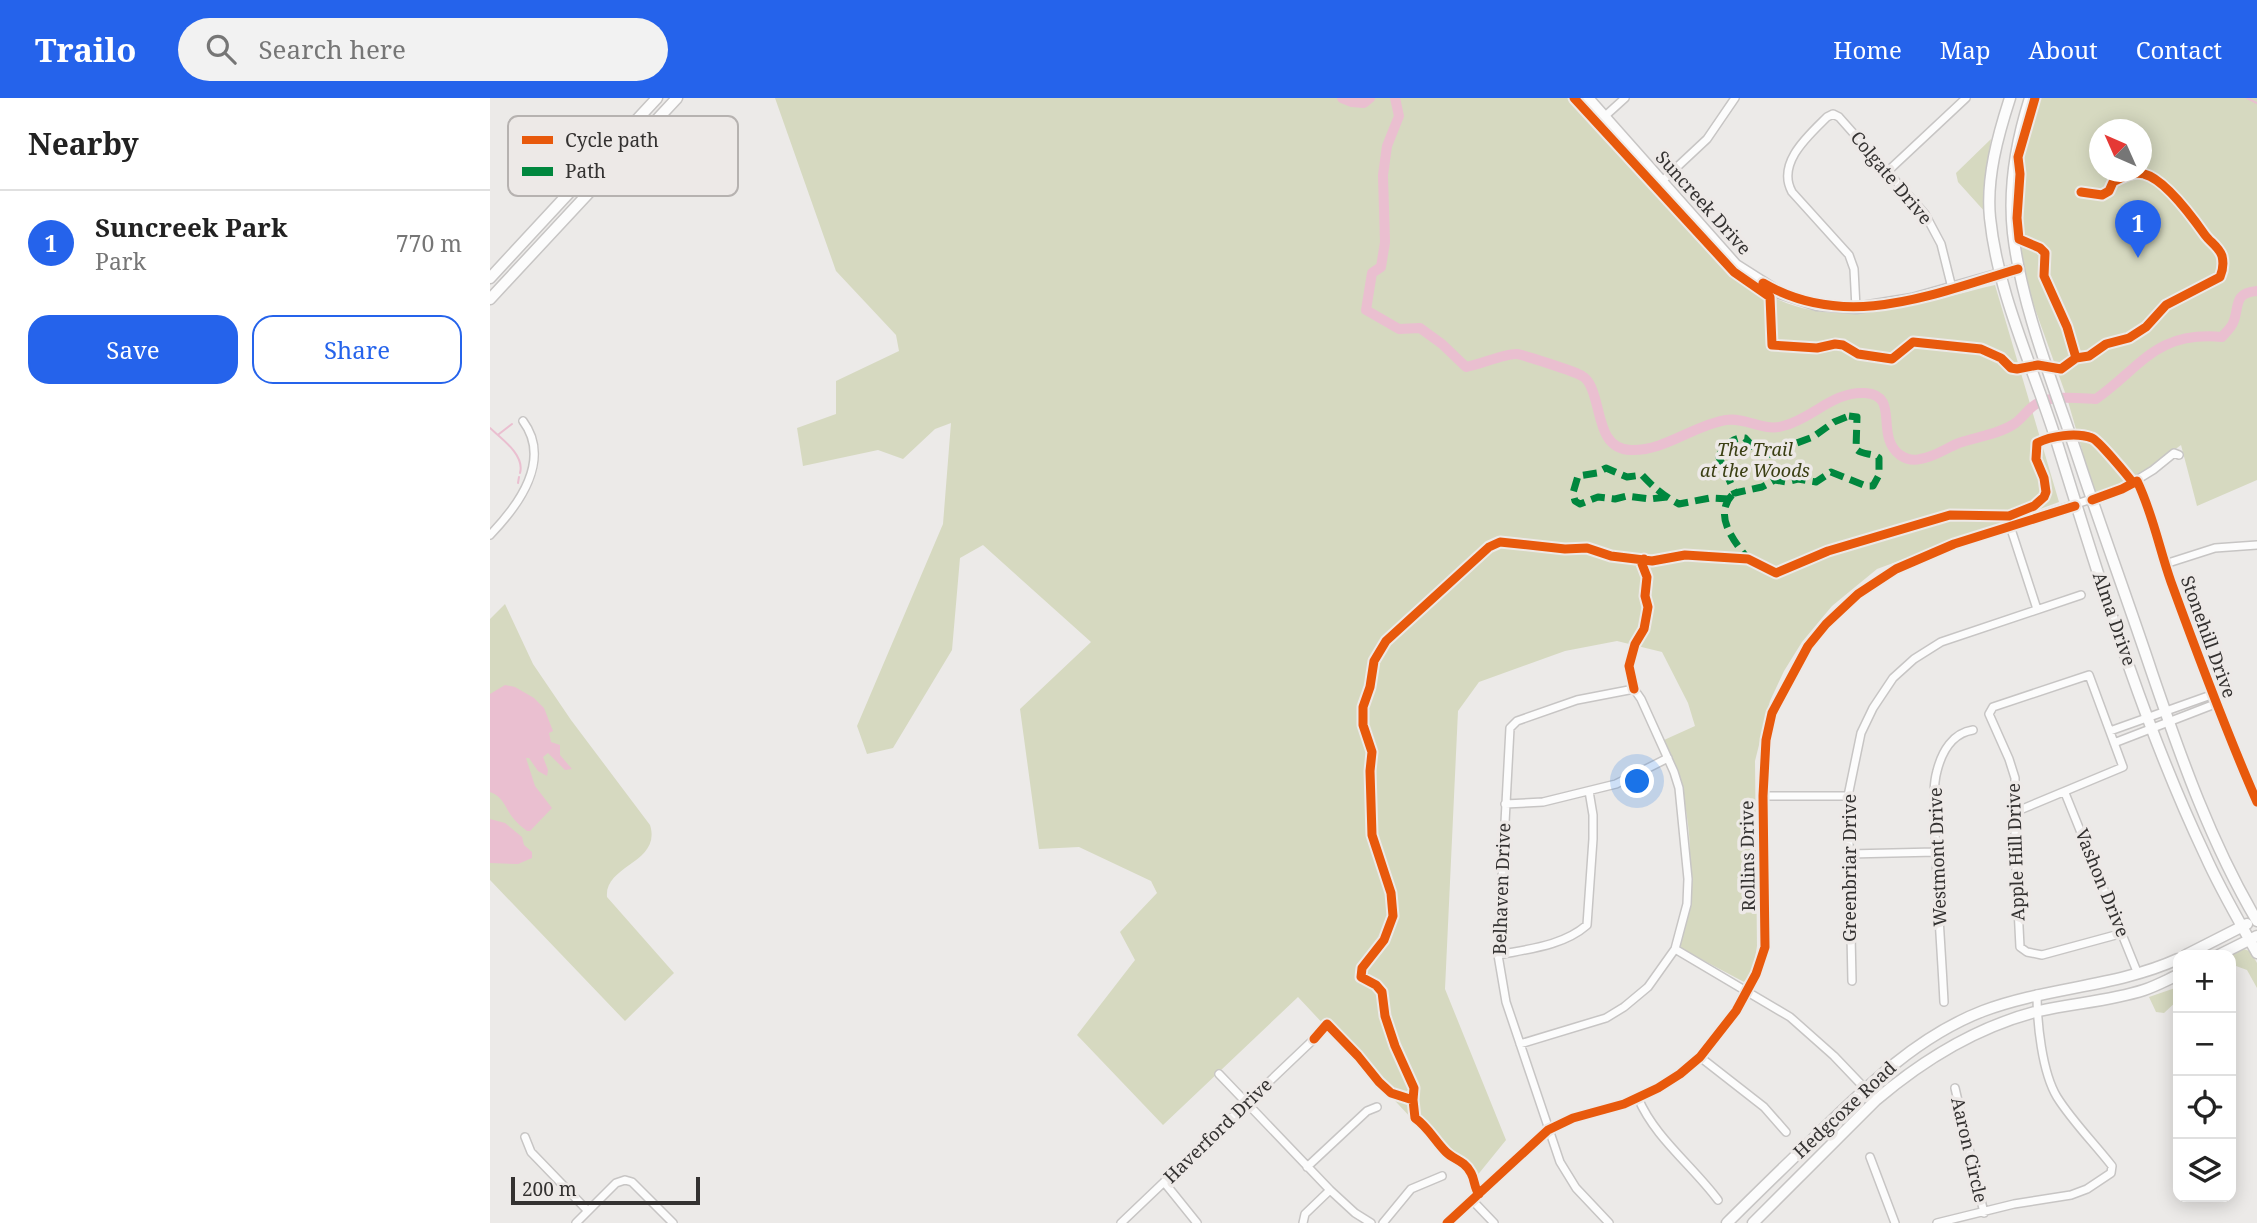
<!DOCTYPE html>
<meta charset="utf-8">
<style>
:root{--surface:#fff;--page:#f2f2f2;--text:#222;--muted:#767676;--line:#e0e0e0;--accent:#2563eb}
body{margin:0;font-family:"Noto Serif",serif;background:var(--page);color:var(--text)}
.controls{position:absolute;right:21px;bottom:21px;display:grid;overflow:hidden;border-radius:14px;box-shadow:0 4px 18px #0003}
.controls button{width:63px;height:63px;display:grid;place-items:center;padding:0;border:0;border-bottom:2px solid var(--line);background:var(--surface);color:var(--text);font:35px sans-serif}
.compass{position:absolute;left:1599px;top:21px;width:63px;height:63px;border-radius:50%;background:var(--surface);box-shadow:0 4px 18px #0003;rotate:315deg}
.scale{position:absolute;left:21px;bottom:18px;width:189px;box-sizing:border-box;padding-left:7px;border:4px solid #343231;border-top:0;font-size:19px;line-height:24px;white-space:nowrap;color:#343231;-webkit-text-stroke:5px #ede9e7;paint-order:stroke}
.you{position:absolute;left:1148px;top:684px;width:24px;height:24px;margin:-18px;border:5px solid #fff;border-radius:50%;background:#1a73e8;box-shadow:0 0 0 10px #1a73e833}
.badge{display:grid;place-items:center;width:46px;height:46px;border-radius:50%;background:var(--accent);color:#fff;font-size:23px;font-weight:700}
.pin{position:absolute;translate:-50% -58px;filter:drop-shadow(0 2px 4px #0008)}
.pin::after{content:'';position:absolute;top:37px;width:24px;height:21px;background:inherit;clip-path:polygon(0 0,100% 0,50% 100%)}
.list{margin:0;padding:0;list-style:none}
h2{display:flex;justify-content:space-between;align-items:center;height:91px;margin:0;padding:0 28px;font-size:30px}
h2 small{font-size:23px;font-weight:400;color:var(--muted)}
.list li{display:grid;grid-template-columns:46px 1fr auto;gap:21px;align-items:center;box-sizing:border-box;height:105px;padding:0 28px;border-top:2px solid var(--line)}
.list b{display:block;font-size:26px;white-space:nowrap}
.list p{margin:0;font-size:23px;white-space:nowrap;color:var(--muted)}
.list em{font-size:23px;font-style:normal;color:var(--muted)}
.actions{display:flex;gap:14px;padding:21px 28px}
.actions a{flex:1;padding:16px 0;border:2px solid var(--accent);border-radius:21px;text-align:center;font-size:24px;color:var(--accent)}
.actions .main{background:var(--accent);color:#fff}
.icon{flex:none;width:38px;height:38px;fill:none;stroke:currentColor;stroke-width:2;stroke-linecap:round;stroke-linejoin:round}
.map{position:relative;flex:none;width:1767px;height:1125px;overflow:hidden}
header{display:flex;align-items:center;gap:42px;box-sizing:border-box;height:98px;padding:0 35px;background:var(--accent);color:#fff}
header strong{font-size:33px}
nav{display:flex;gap:38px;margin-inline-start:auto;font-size:24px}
.search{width:490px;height:63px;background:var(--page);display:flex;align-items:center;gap:18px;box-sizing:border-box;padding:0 24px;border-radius:38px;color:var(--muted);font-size:26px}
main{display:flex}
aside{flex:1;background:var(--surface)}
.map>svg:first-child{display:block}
.green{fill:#d6d9c0;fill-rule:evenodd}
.water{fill:#eabfd0}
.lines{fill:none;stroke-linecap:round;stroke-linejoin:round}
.stream{stroke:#eabfd0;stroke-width:2}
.river{stroke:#eabfd0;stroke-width:10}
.street-casing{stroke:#c7c5c4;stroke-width:10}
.secondary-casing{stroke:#c7c5c4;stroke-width:13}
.street{stroke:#fcfcfc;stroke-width:7}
.secondary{stroke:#fcfcfc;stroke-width:10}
.quiet{stroke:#00873e;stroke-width:7;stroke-dasharray:14 7;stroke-linecap:butt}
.cycleway-casing{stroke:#ede9e7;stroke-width:13}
.cycleway{stroke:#e8590c;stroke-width:9}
.labels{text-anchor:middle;stroke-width:7;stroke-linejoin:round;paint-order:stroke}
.street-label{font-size:18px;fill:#343231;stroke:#ede9e7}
.park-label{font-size:18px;font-style:italic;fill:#3b3f13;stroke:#ede9e7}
.key{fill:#ede9e7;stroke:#b6b2b0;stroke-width:2}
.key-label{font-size:19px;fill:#343231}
</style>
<header>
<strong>Trailo</strong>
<div class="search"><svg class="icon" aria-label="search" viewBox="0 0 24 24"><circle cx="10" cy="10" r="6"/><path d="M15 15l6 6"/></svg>Search here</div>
<nav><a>Home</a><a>Map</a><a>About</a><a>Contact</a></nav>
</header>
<main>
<aside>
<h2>Nearby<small></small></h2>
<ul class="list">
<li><span class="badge">1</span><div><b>Suncreek Park</b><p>Park</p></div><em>770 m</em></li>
</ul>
<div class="actions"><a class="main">Save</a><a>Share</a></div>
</aside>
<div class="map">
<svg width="1767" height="1125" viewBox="0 0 1767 1125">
<rect width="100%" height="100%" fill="#eceae8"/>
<path class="green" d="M285 0H1087L1233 166C1251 180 1267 192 1287 201 1356 233 1436 203 1505 187L1569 404 1387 471 1342 508 1312 544 1294 573 1280 603 1265 663 1267 848C1265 861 1263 874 1254 884L1190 850C1206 780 1205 707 1174 642L1205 628 1198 605 1172 554 1127 543 1075 553 989 584 968 613 955 891 1016 1042 986 1079 966 1068 808 899 673 1027 587 937 645 862 630 834 667 795 661 783 589 749 549 751 530 611 601 544 493 447 470 460 462 552 403 650 377 656 367 628 453 426 461 325 445 331 413 361 388 352 313 368 307 330 346 316V283L409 253 406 237 346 173Z
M1545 0H1767V382L1707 408 1691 347 1657 372 1605 397 1577 300 1530 169 1524 87 1535 33ZM1610 32H1652V74H1610Z
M1501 41 1495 83 1496 115 1468 84 1466 75Z
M15 506 43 566 81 622 160 727C172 765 114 767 117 799L184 875 135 923 0 782V521Z
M1753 851 1760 853 1767 865V890L1757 872 1746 868 1741 871V858Z
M1688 889V902L1674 915 1666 914 1659 899Z"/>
<path class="water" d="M15 587 25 589 44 600 54 610 63 633 59 635 61 644 70 647V657L82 671 75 672 58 655 53 659 58 672 57 678 48 673 39 660H36L45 688 62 710 40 733H37C32 729 27 725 23 720 15 710 14 699 0 694V596Z
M0 721 15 725 32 739 34 747 42 754V760L28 766 0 765Z"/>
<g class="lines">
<path class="stream" d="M1757 0 1767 5
M0 330C12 341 35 357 30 375
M9 336 22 326
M28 385 29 379"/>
<path class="river" d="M852 0 862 4 874 5 880 0
M905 0 909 18 897 48 893 77 895 144 891 169 882 175 876 212 909 231 930 230 952 246 976 269C990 267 1015 255 1027 256 1033 257 1087 274 1092 278 1095 279 1097 282 1099 285 1112 306 1106 351 1141 352 1175 353 1204 327 1236 322 1257 319 1273 334 1293 328 1322 321 1343 293 1375 295 1411 297 1384 338 1410 357 1416 361 1423 363 1430 361 1445 359 1456 350 1469 345 1487 339 1509 336 1524 326 1533 320 1539 309 1548 305 1566 297 1587 300 1606 301 1652 268 1666 233 1732 239 1735 235 1741 230 1743 225 1750 210 1742 195 1767 193"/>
<defs>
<path id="street" d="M1114 19 1135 0
M1398 73 1476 0
M1171 84 1217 41 1245 0
M1366 210 1364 171 1359 157 1302 94C1286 65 1319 37 1337 19L1343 16 1349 19 1435 116 1451 146 1462 190
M1647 383C1663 416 1669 450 1681 484 1708 558 1735 631 1767 704
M1520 428 1547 511
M0 437C28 408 62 362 33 323
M1675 466 1725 450 1767 447
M1620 633 1721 597
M1624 645 1725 606
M1575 695 1648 876
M1273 698H1358
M1015 706 1053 704 1126 686 1178 660
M1525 714 1633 669 1599 577 1503 609 1499 616 1519 661 1525 680V750L1530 849 1537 854 1552 857 1633 835
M1359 756 1446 754
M1185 851 1300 919 1344 958 1386 1002
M1008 857C1038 851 1073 848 1097 827L1103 741V717L1099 693
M1362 883 1358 698 1371 635 1383 610 1403 580 1424 561 1451 544 1591 497
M1454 904C1451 845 1446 786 1445 727 1445 710 1442 690 1447 673 1452 653 1463 635 1483 632
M1030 946 1116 920 1134 909 1158 889 1185 851 1197 806 1198 781 1189 690 1184 674 1151 601 1144 591 1087 602 1027 623 1020 630 1008 857 1016 904 1070 1064 1086 1090 1119 1125
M1210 959 1274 1009 1296 1034
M729 976 840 1092 865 1115 881 1125
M1465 990 1494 1115
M1148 1000C1165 1040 1202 1067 1228 1102
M35 1039 41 1054 98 1113
M1380 1059 1405 1125
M817 1069 877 1013 887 1009
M674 1084 707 1125
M982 1102 1004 1125
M86 1125 126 1085 135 1082 142 1084 183 1125
M631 1125 824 941
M813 1125 815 1116 840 1092
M893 1125 921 1091 952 1078
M957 1125 1058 1032 1083 1020 1134 1006 1168 990 1190 976 1210 959 1246 913 1266 876 1275 849 1273 698 1276 642 1282 615 1318 548 1336 526 1368 496 1406 471 1464 446 1632 391 1663 372 1684 355 1689 357
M1447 1125 1524 1106 1581 1097 1597 1091 1621 1075 1622 1068C1604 1045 1582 1023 1567 999 1552 974 1547 925 1547 896"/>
<path id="secondary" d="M1098 0 1246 167 1290 195 1327 207 1366 210 1422 201 1528 171
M1520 0C1508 37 1496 80 1500 120 1508 198 1545 273 1568 348 1611 486 1653 626 1715 757 1730 791 1749 823 1767 855
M1540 0C1526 44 1518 89 1523 135 1532 213 1567 295 1591 369 1614 438 1639 506 1662 575 1691 660 1721 745 1767 823
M0 180 167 0
M0 201 187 0
M1696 857 1757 826
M1729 857 1767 838
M1237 1125C1267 1095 1297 1066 1328 1036 1377 988 1428 938 1493 913 1557 889 1626 889 1688 861
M1263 1125 1386 1002C1433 962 1489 928 1549 913 1584 905 1620 903 1654 892 1666 888 1677 882 1688 877"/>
</defs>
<use href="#street" class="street-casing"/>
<use href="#secondary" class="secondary-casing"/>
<use href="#street" class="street"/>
<use href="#secondary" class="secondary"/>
<path class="quiet" d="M1359 318 1367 319 1366 351C1373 358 1382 354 1389 360V377L1383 388H1376L1341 374 1326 384 1308 381 1296 384 1285 382 1272 389 1245 395 1229 359C1232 349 1244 338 1255 340L1271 357 1286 356 1304 346 1323 339 1344 324Z
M1242 397C1223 418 1244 443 1258 461
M1177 399 1160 401 1137 398 1125 401 1108 399 1090 406 1085 403 1083 395 1088 378 1107 375 1116 370 1137 379 1152 377C1162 388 1175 399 1189 406L1220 400 1239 401"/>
<defs>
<path id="cycleway" d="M1084 0 1244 174 1280 199 1282 247 1327 250 1345 246 1353 247 1368 256 1402 261 1423 244 1491 251 1511 260 1521 270 1527 271 1548 267 1571 271 1586 260 1599 258 1616 246 1639 240 1656 229 1676 207 1730 179C1733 172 1734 166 1732 158 1729 149 1720 144 1715 137 1703 120 1675 81 1654 76 1643 73 1633 79 1623 84L1619 93 1612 97 1591 94
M1545 0 1528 59 1530 76 1527 120 1529 141 1550 150 1555 155 1554 178 1577 229 1586 260
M1273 185C1357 234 1443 196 1528 171
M1602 402 1632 391 1647 383C1663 416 1669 450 1681 484 1708 558 1735 631 1767 704
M1144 591 1139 568 1145 546 1154 531 1158 509 1155 498 1157 479 1152 466 1154 461
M824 941 837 926 868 958 889 984 901 995 923 1002 924 990 905 948 895 918 892 894 886 887 871 879 872 870 894 842 903 818 901 795 882 737 880 673 882 654 873 627V609L880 589 884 563 896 543 999 449 1010 444 1075 451 1097 450 1121 458 1162 463 1195 457 1258 461 1286 475 1338 453 1460 417 1519 418 1544 408 1554 399 1556 394 1554 380 1546 361 1547 345C1561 338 1586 334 1602 340 1608 342 1638 378 1643 385
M923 1002 925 1020C938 1029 945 1043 956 1054 964 1062 974 1062 981 1075 985 1082 984 1090 989 1096
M957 1125 1058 1032 1083 1020 1134 1006 1168 990 1190 976 1210 959 1246 913 1266 876 1275 849 1273 698 1276 642 1282 615 1318 548 1336 526 1368 496 1406 471 1464 446 1585 408"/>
</defs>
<use href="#cycleway" class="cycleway-casing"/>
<use href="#cycleway" class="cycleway"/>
</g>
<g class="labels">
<g class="street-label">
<text transform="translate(1401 80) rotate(50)" y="6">Colgate Drive</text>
<text transform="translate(1213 105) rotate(48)" y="6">Suncreek Drive</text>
<text transform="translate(1624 521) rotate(71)" y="6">Alma Drive</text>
<text transform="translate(1718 539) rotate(70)" y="6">Stonehill Drive</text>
<text transform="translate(1526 754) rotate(-92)" y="6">Apple Hill Drive</text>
<text transform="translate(1258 758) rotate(-91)" y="6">Rollins Drive</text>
<text transform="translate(1448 759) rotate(-92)" y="6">Westmont Drive</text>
<text transform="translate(1360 770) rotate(-90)" y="6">Greenbriar Drive</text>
<text transform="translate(1612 785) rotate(68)" y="6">Vashon Drive</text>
<text transform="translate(1012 791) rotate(-88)" y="6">Belhaven Drive</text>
<text transform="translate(1355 1012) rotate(-43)" y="6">Hedgcoxe Road</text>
<text transform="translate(728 1033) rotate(-44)" y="6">Haverford Drive</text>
<text transform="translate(1479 1052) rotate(77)" y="6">Aaron Circle</text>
</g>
<g class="park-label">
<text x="1265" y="358">The Trail<tspan x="1265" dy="21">at the Woods</tspan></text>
</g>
</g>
<rect x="18" y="18" width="230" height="80" rx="10" class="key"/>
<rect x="32" y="38" width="31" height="8" fill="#e8590c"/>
<rect x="32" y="69" width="31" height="9" fill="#00873e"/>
<g class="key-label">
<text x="75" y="49">Cycle path</text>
<text x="75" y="80">Path</text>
</g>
</svg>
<div class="controls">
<button>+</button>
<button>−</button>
<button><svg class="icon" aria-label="locate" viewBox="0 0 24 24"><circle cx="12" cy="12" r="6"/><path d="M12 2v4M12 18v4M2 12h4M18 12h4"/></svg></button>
<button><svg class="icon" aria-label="layers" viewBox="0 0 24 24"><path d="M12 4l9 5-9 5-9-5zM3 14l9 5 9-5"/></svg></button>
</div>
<svg class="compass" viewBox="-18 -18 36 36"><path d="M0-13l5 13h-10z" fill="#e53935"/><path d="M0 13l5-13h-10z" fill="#767676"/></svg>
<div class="scale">200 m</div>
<div class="you"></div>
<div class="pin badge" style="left:1648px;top:160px">1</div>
</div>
</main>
